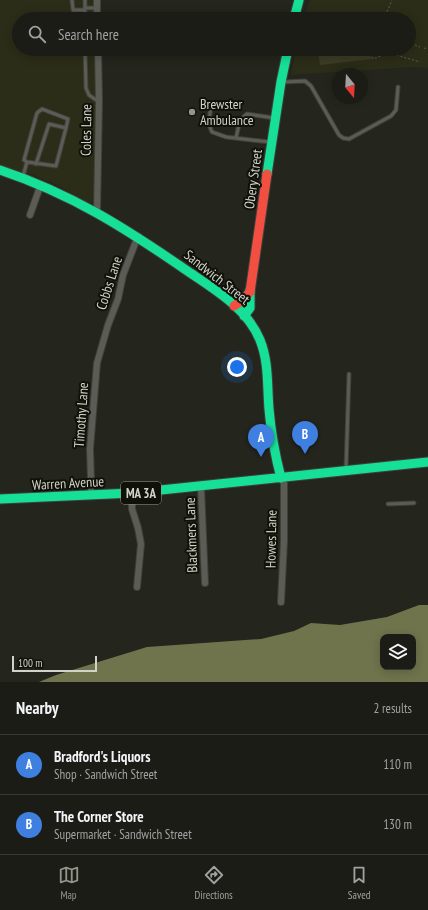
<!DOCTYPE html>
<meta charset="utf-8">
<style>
:root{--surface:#1b1c15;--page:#282922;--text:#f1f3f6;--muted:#a0a1a0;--line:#393a34;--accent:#94958c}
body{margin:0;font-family:"PT Sans Narrow",sans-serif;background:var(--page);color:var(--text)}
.controls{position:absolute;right:12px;bottom:12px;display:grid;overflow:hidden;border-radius:8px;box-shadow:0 2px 10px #0003}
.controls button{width:36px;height:36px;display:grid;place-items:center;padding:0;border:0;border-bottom:1px solid var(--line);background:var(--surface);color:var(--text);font:20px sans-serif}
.compass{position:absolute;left:332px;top:68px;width:36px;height:36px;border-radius:50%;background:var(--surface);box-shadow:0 2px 10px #0003;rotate:162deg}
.scale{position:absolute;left:12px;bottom:10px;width:85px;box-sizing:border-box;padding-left:4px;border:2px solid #d1d2c8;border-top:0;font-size:11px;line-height:14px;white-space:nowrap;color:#d1d2c8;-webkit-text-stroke:3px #101109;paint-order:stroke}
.you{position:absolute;left:237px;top:367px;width:14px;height:14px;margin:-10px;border:3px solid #fff;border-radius:50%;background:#1a73e8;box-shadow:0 0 0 6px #1a73e833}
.badge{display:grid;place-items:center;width:26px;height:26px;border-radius:50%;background:var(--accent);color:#fff;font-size:13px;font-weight:700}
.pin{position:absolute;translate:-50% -33px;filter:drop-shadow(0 1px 2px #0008)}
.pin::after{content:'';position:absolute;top:21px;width:14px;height:12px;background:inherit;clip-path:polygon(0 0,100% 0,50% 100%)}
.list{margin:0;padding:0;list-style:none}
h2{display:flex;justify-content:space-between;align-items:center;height:52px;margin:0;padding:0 16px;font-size:17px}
h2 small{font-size:13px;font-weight:400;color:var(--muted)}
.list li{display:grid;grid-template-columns:26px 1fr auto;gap:12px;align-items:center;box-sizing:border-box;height:60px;padding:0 16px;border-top:1px solid var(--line)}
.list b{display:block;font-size:15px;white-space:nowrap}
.list p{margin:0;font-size:13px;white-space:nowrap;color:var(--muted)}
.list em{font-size:13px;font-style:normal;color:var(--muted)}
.icon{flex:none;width:22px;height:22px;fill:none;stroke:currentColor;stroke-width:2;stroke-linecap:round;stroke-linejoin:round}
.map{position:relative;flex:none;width:428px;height:682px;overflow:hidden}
.search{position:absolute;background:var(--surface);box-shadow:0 2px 10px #0003;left:12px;right:12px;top:12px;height:44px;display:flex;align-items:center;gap:10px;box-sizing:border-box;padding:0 14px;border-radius:22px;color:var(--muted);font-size:15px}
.sheet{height:172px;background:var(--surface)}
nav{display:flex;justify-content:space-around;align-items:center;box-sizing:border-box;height:56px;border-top:1px solid var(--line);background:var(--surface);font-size:11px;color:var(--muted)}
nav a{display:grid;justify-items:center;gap:2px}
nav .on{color:var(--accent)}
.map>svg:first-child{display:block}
.built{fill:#2c2d18}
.green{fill:#3b3d26}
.water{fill:#70744d;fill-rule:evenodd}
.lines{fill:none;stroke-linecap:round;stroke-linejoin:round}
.lane-casing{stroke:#3f4038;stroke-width:5}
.street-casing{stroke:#3f4038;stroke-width:8}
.fast-casing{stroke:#3f4038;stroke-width:11}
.jam-casing{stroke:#3f4038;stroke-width:11}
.path{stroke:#5a5b54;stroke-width:1;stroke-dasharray:2 2;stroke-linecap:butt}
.lane{stroke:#5b5c56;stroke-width:3}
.street{stroke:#5b5c56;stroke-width:6}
.fast{stroke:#16e098;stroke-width:9}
.jam{stroke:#f24e42;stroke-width:9}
.poi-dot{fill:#94958c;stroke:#101109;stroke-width:1.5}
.labels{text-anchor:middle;stroke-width:4;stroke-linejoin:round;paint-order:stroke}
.shield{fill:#101109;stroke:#97988f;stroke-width:1}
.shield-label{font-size:13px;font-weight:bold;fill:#d1d2c8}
.poi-label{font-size:14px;fill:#d1d2c8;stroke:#101109;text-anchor:start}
.street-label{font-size:14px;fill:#d1d2c8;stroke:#101109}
</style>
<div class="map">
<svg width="428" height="682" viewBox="0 0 428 682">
<rect width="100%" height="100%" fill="#24251c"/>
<path class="built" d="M0 0H94V19H19V49H95L96 199 93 202 89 203 61 187 33 175 0 165Z
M310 0H428V68L413 67 291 75 296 49H409V19H304Z"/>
<path class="green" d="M318 49H371L372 59 320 65Z"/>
<path class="water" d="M419 605H428V682H39L56 675 147 647 261 639 294 631 311 623 340 625 387 617ZM383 637H413V667H383Z"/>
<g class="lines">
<defs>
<path id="lane" d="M72 0 73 10H85
M85 8H97
M85 19V0
M85 49 86 88 89 95 99 102
M283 82 305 81 311 86 339 135 343 138 349 139 391 116 396 110 398 87
M211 106C210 115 207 124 212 132L226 137 270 142
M236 138 240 120 247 114 274 118
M27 162 24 160 37 113 42 109 68 119 66 128
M23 176 27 162 56 166 66 128 49 124 36 164
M346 469 349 374
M388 504 414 503"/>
<path id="street" d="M97 0V19
M97 212 99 102 98 49
M30 215 41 184
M281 478 284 483V541L281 602
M201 487 205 583
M132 493V509L138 528 141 544 137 587
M91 496V480L90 449 97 363 108 325 118 299 123 275 138 236"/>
<path id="fast" d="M294 19 299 0
M0 170C72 194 125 228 186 270 214 289 247 308 260 340 269 362 267 386 269 409 271 433 275 455 281 478
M267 174 281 82 288 49
M244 316 250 308V290
M0 499 132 493 428 462"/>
<path id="jam" d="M234 306 244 299 250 292 267 174"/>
</defs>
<use href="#lane" class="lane-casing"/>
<use href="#street" class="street-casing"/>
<use href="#fast" class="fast-casing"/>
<use href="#jam" class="jam-casing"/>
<path class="path" d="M384 19 392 0
M409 43 411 44
M415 45 420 47
M424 48 428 49
M372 49 373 59 389 53
M382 49 389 53 420 62"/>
<use href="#lane" class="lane"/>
<use href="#street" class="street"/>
<use href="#fast" class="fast"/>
<use href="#jam" class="jam"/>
</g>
<circle class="poi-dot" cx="192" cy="112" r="4"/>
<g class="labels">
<rect class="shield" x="121" y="482" width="40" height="22" rx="3"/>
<g class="shield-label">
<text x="141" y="498">MA 3A</text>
</g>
<g class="poi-label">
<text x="200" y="109">Brewster<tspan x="200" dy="16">Ambulance</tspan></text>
</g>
<g class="street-label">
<text transform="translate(86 130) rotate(-89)" y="5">Coles Lane</text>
<text transform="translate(253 179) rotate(-82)" y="5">Obery Street</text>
<text transform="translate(217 277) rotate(38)" y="5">Sandwich Street</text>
<text transform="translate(109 283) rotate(-72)" y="5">Cobbs Lane</text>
<text transform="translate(81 415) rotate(-86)" y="5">Timothy Lane</text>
<text transform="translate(68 483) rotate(-3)" y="5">Warren Avenue</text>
<text transform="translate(191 535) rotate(-92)" y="5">Blackmers Lane</text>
<text transform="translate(271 539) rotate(-89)" y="5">Howes Lane</text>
</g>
</g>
</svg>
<div class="controls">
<button><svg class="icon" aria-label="layers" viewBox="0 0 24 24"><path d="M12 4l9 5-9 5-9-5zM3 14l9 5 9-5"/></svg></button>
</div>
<svg class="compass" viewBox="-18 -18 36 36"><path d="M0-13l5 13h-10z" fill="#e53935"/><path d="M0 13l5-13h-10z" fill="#a0a1a0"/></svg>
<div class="scale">100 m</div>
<div class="you"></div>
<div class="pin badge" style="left:261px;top:457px;background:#3f7fe0">A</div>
<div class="pin badge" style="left:305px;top:454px;background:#3f7fe0">B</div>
<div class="search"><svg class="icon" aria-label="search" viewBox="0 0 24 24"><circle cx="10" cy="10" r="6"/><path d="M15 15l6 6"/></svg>Search here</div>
</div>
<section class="sheet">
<h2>Nearby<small>2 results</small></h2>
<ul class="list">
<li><span class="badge" style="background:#3f7fe0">A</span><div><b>Bradford's Liquors</b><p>Shop · Sandwich Street</p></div><em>110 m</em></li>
<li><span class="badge" style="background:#3f7fe0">B</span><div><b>The Corner Store</b><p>Supermarket · Sandwich Street</p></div><em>130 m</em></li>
</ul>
</section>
<nav>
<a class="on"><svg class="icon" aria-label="map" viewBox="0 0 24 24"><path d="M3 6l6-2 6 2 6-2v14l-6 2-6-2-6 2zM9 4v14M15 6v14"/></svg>Map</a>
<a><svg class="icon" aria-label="directions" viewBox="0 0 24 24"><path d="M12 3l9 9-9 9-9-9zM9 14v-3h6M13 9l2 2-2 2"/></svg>Directions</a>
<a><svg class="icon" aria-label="saved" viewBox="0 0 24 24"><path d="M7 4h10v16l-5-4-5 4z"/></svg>Saved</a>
</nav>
